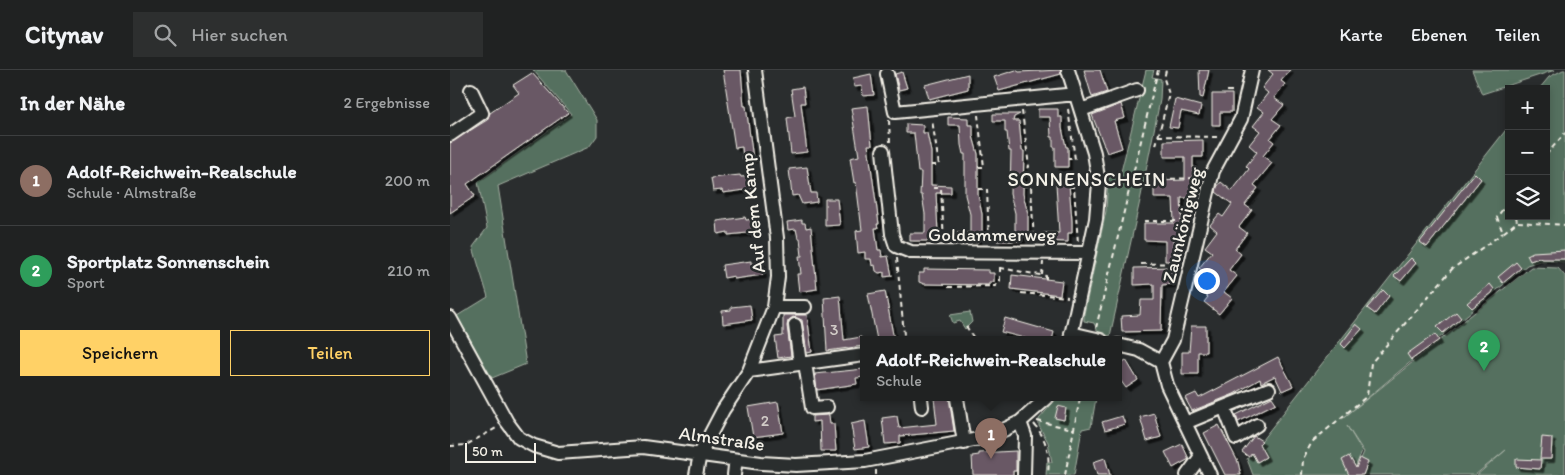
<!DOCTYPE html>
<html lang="de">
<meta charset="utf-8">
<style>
:root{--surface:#202222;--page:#2d2f2f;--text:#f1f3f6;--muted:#a2a4a5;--line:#3d3f40;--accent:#ffd166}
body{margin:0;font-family:Itim,sans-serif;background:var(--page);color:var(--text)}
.controls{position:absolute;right:15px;top:15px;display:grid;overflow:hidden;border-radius:0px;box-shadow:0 2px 8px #0003}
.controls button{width:45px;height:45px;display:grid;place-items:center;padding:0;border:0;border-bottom:1px solid var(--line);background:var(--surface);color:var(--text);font:25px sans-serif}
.scale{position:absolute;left:15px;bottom:12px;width:71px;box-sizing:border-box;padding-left:5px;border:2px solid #f4f1e8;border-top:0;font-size:14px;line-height:18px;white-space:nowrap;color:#f4f1e8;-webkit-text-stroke:4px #2a2d2e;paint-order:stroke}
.you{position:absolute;left:756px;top:210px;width:18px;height:18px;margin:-12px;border:4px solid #fff;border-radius:50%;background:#1a73e8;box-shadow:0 0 0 8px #1a73e833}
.badge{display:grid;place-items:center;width:32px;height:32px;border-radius:50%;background:var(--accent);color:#fff;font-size:16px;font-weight:700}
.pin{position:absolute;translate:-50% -41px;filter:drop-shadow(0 1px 2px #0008)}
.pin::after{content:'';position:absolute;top:26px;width:18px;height:15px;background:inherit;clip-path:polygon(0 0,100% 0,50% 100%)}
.popup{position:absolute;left:410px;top:266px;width:262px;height:65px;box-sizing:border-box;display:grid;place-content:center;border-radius:0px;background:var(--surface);filter:drop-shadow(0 1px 4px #0005);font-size:16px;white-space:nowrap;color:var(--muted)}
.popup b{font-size:19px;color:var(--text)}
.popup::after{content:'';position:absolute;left:50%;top:100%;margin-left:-10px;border:10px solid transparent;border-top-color:var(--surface)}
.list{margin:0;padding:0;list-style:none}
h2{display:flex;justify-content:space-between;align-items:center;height:65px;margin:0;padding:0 20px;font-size:21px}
h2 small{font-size:16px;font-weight:400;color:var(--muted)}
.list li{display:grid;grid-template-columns:32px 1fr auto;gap:15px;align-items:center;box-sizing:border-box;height:90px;padding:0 20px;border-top:1px solid var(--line)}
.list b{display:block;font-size:19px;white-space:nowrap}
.list p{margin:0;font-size:16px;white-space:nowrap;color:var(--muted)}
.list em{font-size:16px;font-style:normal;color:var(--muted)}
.actions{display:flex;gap:10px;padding:15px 20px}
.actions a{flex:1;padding:11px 0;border:1px solid var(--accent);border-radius:0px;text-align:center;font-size:18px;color:var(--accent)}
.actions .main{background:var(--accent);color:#111}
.icon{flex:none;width:28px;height:28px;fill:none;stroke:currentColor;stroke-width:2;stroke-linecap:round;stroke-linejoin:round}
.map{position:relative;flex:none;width:1115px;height:405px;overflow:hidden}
header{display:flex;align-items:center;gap:30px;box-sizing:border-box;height:70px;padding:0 25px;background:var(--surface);border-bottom:1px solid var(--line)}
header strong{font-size:24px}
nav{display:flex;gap:28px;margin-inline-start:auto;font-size:18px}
.search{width:350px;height:45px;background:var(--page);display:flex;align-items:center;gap:12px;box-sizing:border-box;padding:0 18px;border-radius:0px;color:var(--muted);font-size:19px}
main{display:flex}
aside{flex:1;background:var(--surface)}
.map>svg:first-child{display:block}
.green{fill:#55705e;stroke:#a4b0a3}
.building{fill:#695965;stroke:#f4f1e8;filter:url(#shadow)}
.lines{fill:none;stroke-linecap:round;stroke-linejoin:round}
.minor-casing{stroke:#f4f1e8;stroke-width:16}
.path{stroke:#f4f1e8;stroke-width:2;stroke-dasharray:5 4;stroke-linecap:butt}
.minor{stroke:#2a2d2e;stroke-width:12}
.labels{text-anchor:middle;stroke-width:5;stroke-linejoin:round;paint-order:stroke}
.number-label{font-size:16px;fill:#d1cbc7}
.street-label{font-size:19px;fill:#f4f1e8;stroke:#2a2d2e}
.neighbourhood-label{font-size:20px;letter-spacing:1px;fill:#f4f1e8;stroke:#2a2d2e}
</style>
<header>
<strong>Citynav</strong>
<div class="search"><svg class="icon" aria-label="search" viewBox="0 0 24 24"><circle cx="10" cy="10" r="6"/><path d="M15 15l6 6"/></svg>Hier suchen</div>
<nav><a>Karte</a><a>Ebenen</a><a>Teilen</a></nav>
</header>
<main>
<aside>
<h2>In der Nähe<small>2 Ergebnisse</small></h2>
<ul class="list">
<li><span class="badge" style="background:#8d6e63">1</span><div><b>Adolf-Reichwein-Realschule</b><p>Schule · Almstraße</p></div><em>200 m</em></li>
<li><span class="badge" style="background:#2e9e5b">2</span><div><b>Sportplatz Sonnenschein</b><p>Sport</p></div><em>210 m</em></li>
</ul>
<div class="actions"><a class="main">Speichern</a><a>Teilen</a></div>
</aside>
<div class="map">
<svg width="1115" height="405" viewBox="0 0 1115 405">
<defs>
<filter id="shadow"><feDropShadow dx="3.5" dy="3.5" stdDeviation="0" flood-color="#0009"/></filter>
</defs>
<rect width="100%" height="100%" fill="#2a2d2e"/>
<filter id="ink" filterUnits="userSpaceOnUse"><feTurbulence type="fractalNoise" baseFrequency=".02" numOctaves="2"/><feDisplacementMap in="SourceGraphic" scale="10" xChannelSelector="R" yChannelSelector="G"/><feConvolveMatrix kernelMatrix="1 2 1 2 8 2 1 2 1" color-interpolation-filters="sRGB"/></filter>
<g filter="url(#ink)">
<path class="green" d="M83 0H116L147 50V66L139 77 48 116 76 294 42 308 7 246 38 227 23 177 37 158 28 112 121 44Z
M696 0H704L702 7 711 9 710 30 691 126 660 266 648 262 644 253 634 251V244L656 141 658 107 670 106Z
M1022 0H1105L1032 24Z
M1113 0H1115V192L1090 191 1077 195 892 349 1081 197 1108 198 1115 206V405H1027L1056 380 1025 405H904L914 382 897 356 912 381 902 405H803L797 389 1059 56V146H1096V19H1089L1099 7Z
M520 242 522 252 515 259 510 251 503 253 500 245Z
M607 328H646L641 357 632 359 624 405H596L597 392H602L598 372 589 356V349Z"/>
<path class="building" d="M273 0H291L294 36H296L303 89H293L292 77 285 78Z
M566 0 569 2 610 0 611 4 549 21 544 7Z
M634 0H650L657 22 642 27Z
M749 0H759L753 28 750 27Z
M818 0H840L831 11 835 14 824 28 834 35 822 49 831 55 820 69 824 72 813 86 822 93 804 115 808 118 795 135 802 140 789 157 797 163 785 179 791 184 779 200 787 206 774 222 782 228 769 244 754 232 758 227 746 218 756 204 749 198 762 182 755 177 767 161 760 155 769 144 773 147 782 134 766 122 767 117 771 112 782 121 799 99 796 96 807 82 799 75 810 61 803 56 814 42 807 37 818 23 812 18 823 4Z
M452 2 457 18 449 20 445 4Z
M82 3 118 43 17 114 25 126 0 143V73L37 50 40 43 69 23 63 15Z
M421 4 424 25 413 26 412 16 404 17 403 8Z
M518 4V19L479 29 475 15Z
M353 17 355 33H351L357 82 341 84 337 48 345 46 341 19Z
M762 24H782V42H770V55H762Z
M725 29 751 36 749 45 731 41 728 58 719 57Z
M671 34 675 48 664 51 672 78 657 83 642 45Z
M418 36 422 75H418L429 154H427L428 158H425L428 180H431L432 187 438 186 442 206 434 207V202L429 203 426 201 425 195 422 196 421 189H415V182L408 183 406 161 412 160 406 112 404 113 400 88 409 86 401 38Z
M588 39H608V47H612V58L616 77H618V97H605V77H603V67H601L600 47H588Z
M543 44H570L564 47 563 51H569L572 81H574L573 124 578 144V163H572V171H547V163H565V143L560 124 561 81H559L557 62H555V51H543Z
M498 47 518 48V55H523V66L528 84V125L532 144V164L528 163V172H505V163H520V144L515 125V84H513L511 75 510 55H498Z
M456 54 473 55V63H477L481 82V115L501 116V123H486L488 163H484V171H460V163H475V144L472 125H470L471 102H468L464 63H456Z
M753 70V87H743V128H731L733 170H723L724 191H715V171L694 170V153H724L723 128H704V111L735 110V87H714V71Z
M357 97 361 123H366L367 132 352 134 348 125 342 126 339 99Z
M1025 103 1031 109 977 177 970 172Z
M290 105 291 107 300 106 302 119 273 123 272 120 263 121 261 108Z
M606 114H619L622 151V163H618V172L593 171V163H609Z
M375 129H387L390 155 375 156Z
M295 147 296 150 305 149 307 162 278 165V162L268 164 267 151Z
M352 150V153H355L356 158 361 157 367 219 349 222 347 204H351L349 186H352L350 168H348L346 159 338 160 337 152Z
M1115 180V189H1092L1089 188 1080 191 1077 185 1083 182Z
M961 188 966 193 951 211 944 206Z
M301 191V194L312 192 313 205 284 209V206L274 208 272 195Z
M1066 192 1071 198 1053 213 1048 207Z
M722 197V214L712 215 711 261 672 262 671 246 690 245 691 230H704V214L684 215V198Z
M474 199 539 200V203H544V212H539V215L474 214 469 212V203H474Z
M562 205 612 211 610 225 561 219Z
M1040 214 1044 219 1042 223 1022 238 1017 233Z
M933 220 939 226 925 244 917 238Z
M435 221 444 270H427L418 224Z
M390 226 394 270 411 267 413 276 377 281 374 228Z
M300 235 302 250 273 254 272 241 281 240V237Z
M1006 242 1011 248 993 263 987 257Z
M333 245H357L362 282 357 283 352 250 343 247 338 251 337 256 341 286 328 288 325 267 333 266Z
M555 248 604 262 602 270H582L551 262Z
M906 254 912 259 895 278 891 274Z
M741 256H756V282H748V304H732V282H739Z
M985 264 989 270 961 290 957 284Z
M828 287 843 316 832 321 825 306 811 313 810 309 784 324 742 341 735 328 746 323 749 328 755 325Z
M676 290 688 310 676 318 668 307V295Z
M414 299V307L406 308 407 314 367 320 365 304Z
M822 327 826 333 788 352 786 345Z
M484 328H499L504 361 450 366V373L435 374 432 348 447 346 449 358 487 354Z
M328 332 333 363 303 367 298 337Z
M608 336 616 338 614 350 605 348Z
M704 343 711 367 697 371 690 347Z
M379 345 380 354H384L386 381H371L370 351 362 352V346Z
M672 346 675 354 655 360 652 352Z
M415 351 419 377 405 379 401 354Z
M769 355 788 392 791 405H775L754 363Z
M804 366 812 371 809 374 816 387 807 392 802 383 799 387 792 382Z
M1092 367 1102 368 1101 389H1090Z
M732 374 739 389 723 398 715 382Z
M566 381V401H563V405H523L522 386 529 385V383Z
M899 386 906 398 910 388 918 392 913 405H899L892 390Z
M655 388 660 405H647L643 392Z
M1066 389 1091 390 1090 399 1066 397Z"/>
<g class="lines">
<defs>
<path id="minor" d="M618 0 644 83 649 113 646 149 620 270
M437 4 445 42 626 24
M631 40 687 20
M0 65 32 43 21 20
M433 81 442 164 446 176 461 182 639 183
M324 237H355
M0 248 57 352 69 368 84 376 108 383 193 377 311 393 346 395 415 391 539 367 570 352 597 328
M345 255 350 294
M621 263 651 270
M668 275 689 280 711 292 717 315 760 405
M711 292 723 270 763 101 791 49 802 0
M355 293 362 338 377 337
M299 301 414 285
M471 328 472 337
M507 328 514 373
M774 337 819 319
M570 352 575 366 574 405
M735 353 774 337 786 368 807 355
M246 405 250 384 273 340 299 301 324 237 328 207 327 168 305 0
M284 405 285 396
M737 405 751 386"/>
</defs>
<use href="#minor" class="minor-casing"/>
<path class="path" d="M777 21H786
M618 39 625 89H618
M572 41 579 97 573 98
M439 50 440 72
M708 66 768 67
M706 75 719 24 714 9 716 0
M1096 85 1115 63
M481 95H489L482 50
M528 97H534L528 45
M712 109 751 108
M573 116H581L584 173
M619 117H624L628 173
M483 118H491L494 172
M528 119H537L539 173
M1059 136 1056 135 1047 147 1053 163 1067 152 1115 155
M1066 146 1067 152
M694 151H739
M447 188 454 265 449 270
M691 194 731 193
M550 198 596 206V209
M592 205 593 192
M498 217 545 216 550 211V193
M571 223 618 227
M516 256 525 270
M646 258 708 0
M587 351 623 359
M584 354C597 370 600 384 598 405
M0 376 16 375 48 357
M426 400V405
M615 405 630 328
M852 405 853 389 862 372 917 326 921 293 1002 199 1053 163"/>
<use href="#minor" class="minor"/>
</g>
</g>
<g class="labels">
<g class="number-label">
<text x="384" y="265">3</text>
<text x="315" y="356">2</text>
</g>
<g class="street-label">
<text transform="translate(302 143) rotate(-96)" y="7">Auf dem Kamp</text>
<text transform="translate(732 155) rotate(-76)" y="7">Zaunkönigweg</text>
<text x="542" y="171">Goldammerweg</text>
<text transform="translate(272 368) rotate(8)" y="7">Almstraße</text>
</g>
<g class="neighbourhood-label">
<text x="637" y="116">SONNENSCHEIN</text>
</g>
</g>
</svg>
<div class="controls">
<button>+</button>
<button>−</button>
<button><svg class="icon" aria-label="layers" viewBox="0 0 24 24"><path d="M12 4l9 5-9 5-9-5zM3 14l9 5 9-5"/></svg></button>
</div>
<div class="scale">50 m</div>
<div class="you"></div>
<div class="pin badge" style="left:541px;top:389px;background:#8d6e63">1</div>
<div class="popup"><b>Adolf-Reichwein-Realschule</b>Schule</div>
<div class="pin badge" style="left:1034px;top:301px;background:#2e9e5b">2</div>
</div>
</main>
